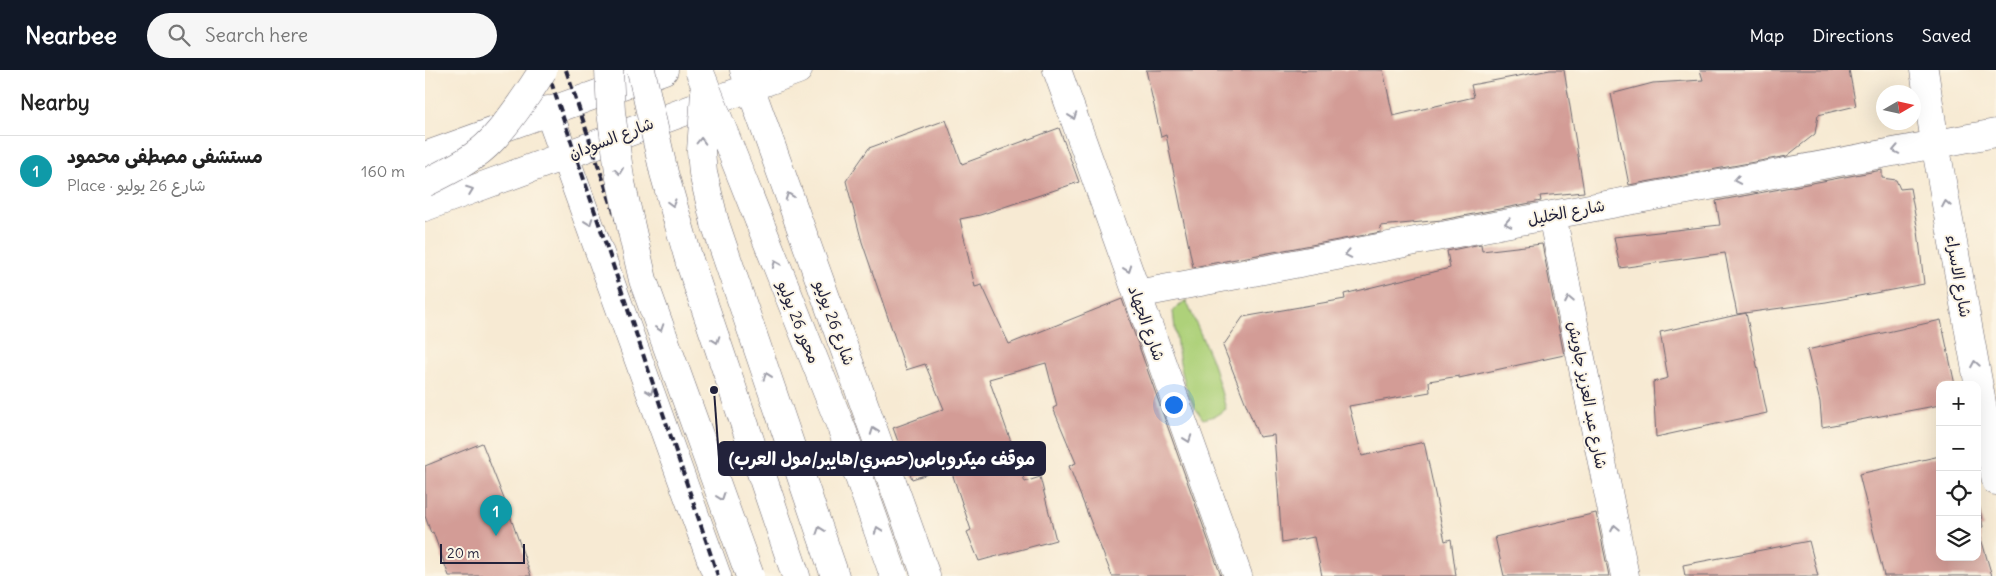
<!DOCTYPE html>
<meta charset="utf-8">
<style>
:root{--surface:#fff;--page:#f6f6f6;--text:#222;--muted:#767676;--line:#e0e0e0;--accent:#111827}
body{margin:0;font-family:Delius,"Playpen Sans Arabic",sans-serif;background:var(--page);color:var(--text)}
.controls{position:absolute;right:15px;bottom:15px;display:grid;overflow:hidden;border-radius:10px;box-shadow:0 5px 20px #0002}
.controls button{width:45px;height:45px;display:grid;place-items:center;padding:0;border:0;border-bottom:1px solid var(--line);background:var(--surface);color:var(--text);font:25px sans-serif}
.compass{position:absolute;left:1451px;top:15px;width:45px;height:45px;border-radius:50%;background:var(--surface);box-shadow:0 5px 20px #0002;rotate:81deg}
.scale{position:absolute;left:15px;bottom:12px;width:85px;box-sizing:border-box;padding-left:5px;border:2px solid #22223b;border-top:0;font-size:14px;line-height:18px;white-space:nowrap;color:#22223b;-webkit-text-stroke:4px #fcf5e5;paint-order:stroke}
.you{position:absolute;left:748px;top:334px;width:18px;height:18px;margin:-12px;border:4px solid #fff;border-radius:50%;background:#1a73e8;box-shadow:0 0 0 8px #1a73e833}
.badge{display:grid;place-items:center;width:32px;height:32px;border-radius:50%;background:var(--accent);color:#fff;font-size:16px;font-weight:700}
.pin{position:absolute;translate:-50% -41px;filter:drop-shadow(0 1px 2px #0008)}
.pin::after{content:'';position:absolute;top:26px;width:18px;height:15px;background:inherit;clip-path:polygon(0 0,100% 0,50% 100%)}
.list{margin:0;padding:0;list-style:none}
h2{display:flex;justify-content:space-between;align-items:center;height:65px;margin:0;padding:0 20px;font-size:21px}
h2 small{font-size:16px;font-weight:400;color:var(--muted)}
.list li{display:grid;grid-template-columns:32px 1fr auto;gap:15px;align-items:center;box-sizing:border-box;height:70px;padding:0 20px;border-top:1px solid var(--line)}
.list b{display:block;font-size:19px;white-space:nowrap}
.list p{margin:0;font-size:16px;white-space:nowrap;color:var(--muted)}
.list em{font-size:16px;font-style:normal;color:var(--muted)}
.icon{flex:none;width:28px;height:28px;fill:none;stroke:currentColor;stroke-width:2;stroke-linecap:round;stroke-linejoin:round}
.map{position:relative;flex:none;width:1571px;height:506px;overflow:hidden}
header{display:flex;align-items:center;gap:30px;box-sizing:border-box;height:70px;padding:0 25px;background:var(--accent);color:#fff}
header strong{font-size:24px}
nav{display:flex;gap:28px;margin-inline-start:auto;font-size:18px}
.search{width:350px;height:45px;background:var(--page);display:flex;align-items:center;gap:12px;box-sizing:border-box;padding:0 18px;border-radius:28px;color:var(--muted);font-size:19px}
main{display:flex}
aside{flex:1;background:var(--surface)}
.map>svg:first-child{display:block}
.green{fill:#aed17a;stroke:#687a5a}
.building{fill:#d39c96}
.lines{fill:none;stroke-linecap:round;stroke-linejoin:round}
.minor-casing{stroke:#6d6870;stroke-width:29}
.major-casing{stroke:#6d6870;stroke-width:29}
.highway-casing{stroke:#6d6870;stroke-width:29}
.minor{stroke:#fff;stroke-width:28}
.major{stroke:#fff;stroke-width:28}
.highway{stroke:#fff;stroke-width:28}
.rail{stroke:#22223b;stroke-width:4;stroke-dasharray:8 4;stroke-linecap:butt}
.highway-bridge-casing{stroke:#6d6870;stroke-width:29;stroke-linecap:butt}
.highway-bridge{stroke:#fff;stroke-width:28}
.oneway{stroke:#9c9ca7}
.labels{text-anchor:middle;stroke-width:4;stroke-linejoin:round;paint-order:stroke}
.street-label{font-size:16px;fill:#22223b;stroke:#fcf5e5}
.leader{fill:none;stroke:#22223b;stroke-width:2}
.callout-dot{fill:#22223b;stroke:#fcf5e5;stroke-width:2}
.callout{fill:#22223b;stroke:#22223b;stroke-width:2}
.callout-label{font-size:18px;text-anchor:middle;font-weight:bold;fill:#fff}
</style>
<header>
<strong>Nearbee</strong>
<div class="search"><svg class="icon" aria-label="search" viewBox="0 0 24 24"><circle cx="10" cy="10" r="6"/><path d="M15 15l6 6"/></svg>Search here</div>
<nav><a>Map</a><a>Directions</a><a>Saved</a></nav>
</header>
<main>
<aside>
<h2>Nearby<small></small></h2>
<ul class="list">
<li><span class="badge" style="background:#0f9aa8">1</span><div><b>مستشفى مصطفى محمود</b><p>Place · شارع 26 يوليو</p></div><em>160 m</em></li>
</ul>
</aside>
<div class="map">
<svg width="1571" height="506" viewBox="0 0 1571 506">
<rect width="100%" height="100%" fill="#fcf5e5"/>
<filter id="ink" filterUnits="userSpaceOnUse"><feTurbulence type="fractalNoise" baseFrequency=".02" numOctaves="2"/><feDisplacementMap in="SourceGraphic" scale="10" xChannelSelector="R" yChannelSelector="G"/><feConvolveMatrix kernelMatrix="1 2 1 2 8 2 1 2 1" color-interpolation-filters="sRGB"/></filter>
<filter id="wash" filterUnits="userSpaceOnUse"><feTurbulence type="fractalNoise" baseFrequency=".0096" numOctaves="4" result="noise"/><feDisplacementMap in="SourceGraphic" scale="20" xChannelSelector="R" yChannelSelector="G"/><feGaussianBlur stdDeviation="1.12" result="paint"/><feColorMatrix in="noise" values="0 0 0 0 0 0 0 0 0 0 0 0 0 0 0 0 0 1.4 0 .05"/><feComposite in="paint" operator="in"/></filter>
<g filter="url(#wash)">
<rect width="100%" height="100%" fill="#f7ead3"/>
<path class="green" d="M761 230 788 293 801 339 790 346 778 349C773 342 767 334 764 326 754 298 751 269 748 241Z"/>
<g id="blocks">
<path class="building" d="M721 0H958L968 46 1049 27 1046 15 1125 0H1139L1159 122 1115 126 1116 131 1017 150 955 156 956 162 768 197 741 65 736 67Z
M1275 0H1424L1431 36 1393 45 1390 64 1362 86 1204 115 1186 24 1228 13 1278 10Z
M521 50 537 94 634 58 654 112 555 145 535 149 550 217 557 215 584 274 697 229 796 506H687L644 396 651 393 628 338 632 336 621 293 564 309 600 412 615 407 631 470 554 491 542 462 546 460 525 397 487 409 468 358 519 339 500 294 481 300 437 172 421 111 444 78Z
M1457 100V108L1471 110 1475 119 1485 118 1493 161 1499 214 1401 232 1312 244 1300 183 1195 198 1189 167 1295 155 1291 131Z
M1056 174 1057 181 1117 174 1139 285 1034 308V306L1004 311 1005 322 924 336 937 386 999 372 1020 471 1026 469 1031 506H897L889 467 857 473 849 365 834 367 798 276 818 247 920 229 919 224 1025 198 1022 181Z
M1321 243 1342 343 1231 367 1228 312 1243 308 1235 262Z
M1516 250 1530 315H1515V335L1397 357 1395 332 1382 280Z
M57 373 81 434 106 506H24L8 462 6 463 0 446V396Z
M1515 386V487H1552V421L1558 457 1553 458 1567 506H1459L1434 404Z
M1171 443 1184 506H1079L1070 467Z
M1384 471 1393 506H1260L1258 495Z"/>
</g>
</g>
<g filter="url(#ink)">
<use href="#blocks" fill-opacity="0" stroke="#6d6870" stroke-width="1"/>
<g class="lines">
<defs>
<path id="minor" d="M632 0 813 506
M1499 0 1510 73 1571 411
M1127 145 1200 506
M712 224 1127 145 1571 63"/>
<path id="major" d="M319 0 501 506
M123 40 292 506
M0 86 239 0
M0 137 373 0"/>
<path id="highway" d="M290 153 410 506
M264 190 371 506"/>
</defs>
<use href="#minor" class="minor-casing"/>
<use href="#major" class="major-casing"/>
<use href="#highway" class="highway-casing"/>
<use href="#minor" class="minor"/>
<use href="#major" class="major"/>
<use href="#highway" class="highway"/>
<path class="rail" d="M122 0 293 506
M141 0 312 506"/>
<defs>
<path id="highway-bridge" d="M184 0 186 42 195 108 218 210 325 506
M216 0 239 103 264 190
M274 0 418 362 469 506
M280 22 276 81 278 103 290 153
M0 113C24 101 50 89 68 69 87 48 103 24 118 0"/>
</defs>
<use href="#highway-bridge" class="highway-bridge-casing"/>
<use href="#highway-bridge" class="highway-bridge"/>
</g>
<defs><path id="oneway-chevron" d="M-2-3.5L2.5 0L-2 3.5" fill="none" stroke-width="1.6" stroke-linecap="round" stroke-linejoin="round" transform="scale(1.25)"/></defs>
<g class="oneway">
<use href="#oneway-chevron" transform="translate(648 46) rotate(70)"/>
<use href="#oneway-chevron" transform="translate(276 71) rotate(-89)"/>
<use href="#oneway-chevron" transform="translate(1471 80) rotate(169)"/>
<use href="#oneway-chevron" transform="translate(194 101) rotate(82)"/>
<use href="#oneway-chevron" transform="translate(1312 110) rotate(170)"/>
<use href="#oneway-chevron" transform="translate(45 120) rotate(-21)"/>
<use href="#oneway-chevron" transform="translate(364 126) rotate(-110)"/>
<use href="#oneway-chevron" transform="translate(247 133) rotate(74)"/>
<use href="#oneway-chevron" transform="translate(1521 134) rotate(-100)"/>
<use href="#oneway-chevron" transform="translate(164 152) rotate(70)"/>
<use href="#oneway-chevron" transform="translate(1083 153) rotate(169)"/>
<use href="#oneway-chevron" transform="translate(923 184) rotate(169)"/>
<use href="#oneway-chevron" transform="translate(351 194) rotate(-112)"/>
<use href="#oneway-chevron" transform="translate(703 199) rotate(70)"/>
<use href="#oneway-chevron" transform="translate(1144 230) rotate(-101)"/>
<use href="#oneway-chevron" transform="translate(235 258) rotate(71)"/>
<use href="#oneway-chevron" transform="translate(291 270) rotate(71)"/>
<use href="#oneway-chevron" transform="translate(1550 294) rotate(-100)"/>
<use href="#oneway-chevron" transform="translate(342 306) rotate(-109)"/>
<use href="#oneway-chevron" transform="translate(225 321) rotate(70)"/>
<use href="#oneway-chevron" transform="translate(449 361) rotate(-110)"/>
<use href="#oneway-chevron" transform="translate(763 369) rotate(70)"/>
<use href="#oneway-chevron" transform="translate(296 427) rotate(70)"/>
<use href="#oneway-chevron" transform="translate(1190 458) rotate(-101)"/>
<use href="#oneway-chevron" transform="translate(395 460) rotate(-109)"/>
<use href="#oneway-chevron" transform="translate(453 460) rotate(-110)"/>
</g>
</g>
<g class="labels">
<g class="street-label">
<text transform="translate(186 68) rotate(-21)" y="6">شارع السودان</text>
<text transform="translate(1141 142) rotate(-11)" y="6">شارع الخليل</text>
<text transform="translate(1534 206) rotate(80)" y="6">شارع الاسراء</text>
<text transform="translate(374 252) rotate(68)" y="6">محور 26 يوليو</text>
<text transform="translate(410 253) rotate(70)" y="6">شارع 26 يوليو</text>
<text transform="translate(722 253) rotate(70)" y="6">شارع الجهاد</text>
<text transform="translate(1163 325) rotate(79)" y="6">شارع عبد العزيز جاويش</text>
</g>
</g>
<path class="leader" d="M289 320L294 389"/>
<circle class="callout-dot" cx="289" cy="320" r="5"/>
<rect class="callout" x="294" y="372" width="326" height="33" rx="5"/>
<g class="callout-label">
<text x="457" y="395">موقف ميكروباص(حصري/هايبر/مول العرب)</text>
</g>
</svg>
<div class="controls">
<button>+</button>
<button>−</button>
<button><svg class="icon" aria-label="locate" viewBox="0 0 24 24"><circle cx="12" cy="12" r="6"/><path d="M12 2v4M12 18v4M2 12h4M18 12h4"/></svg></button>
<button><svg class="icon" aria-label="layers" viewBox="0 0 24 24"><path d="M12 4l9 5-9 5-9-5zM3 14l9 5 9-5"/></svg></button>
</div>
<svg class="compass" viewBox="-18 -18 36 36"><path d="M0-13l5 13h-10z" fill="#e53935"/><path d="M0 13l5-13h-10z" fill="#767676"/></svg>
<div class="scale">20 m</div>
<div class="you"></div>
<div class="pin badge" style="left:71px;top:466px;background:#0f9aa8">1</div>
</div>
</main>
